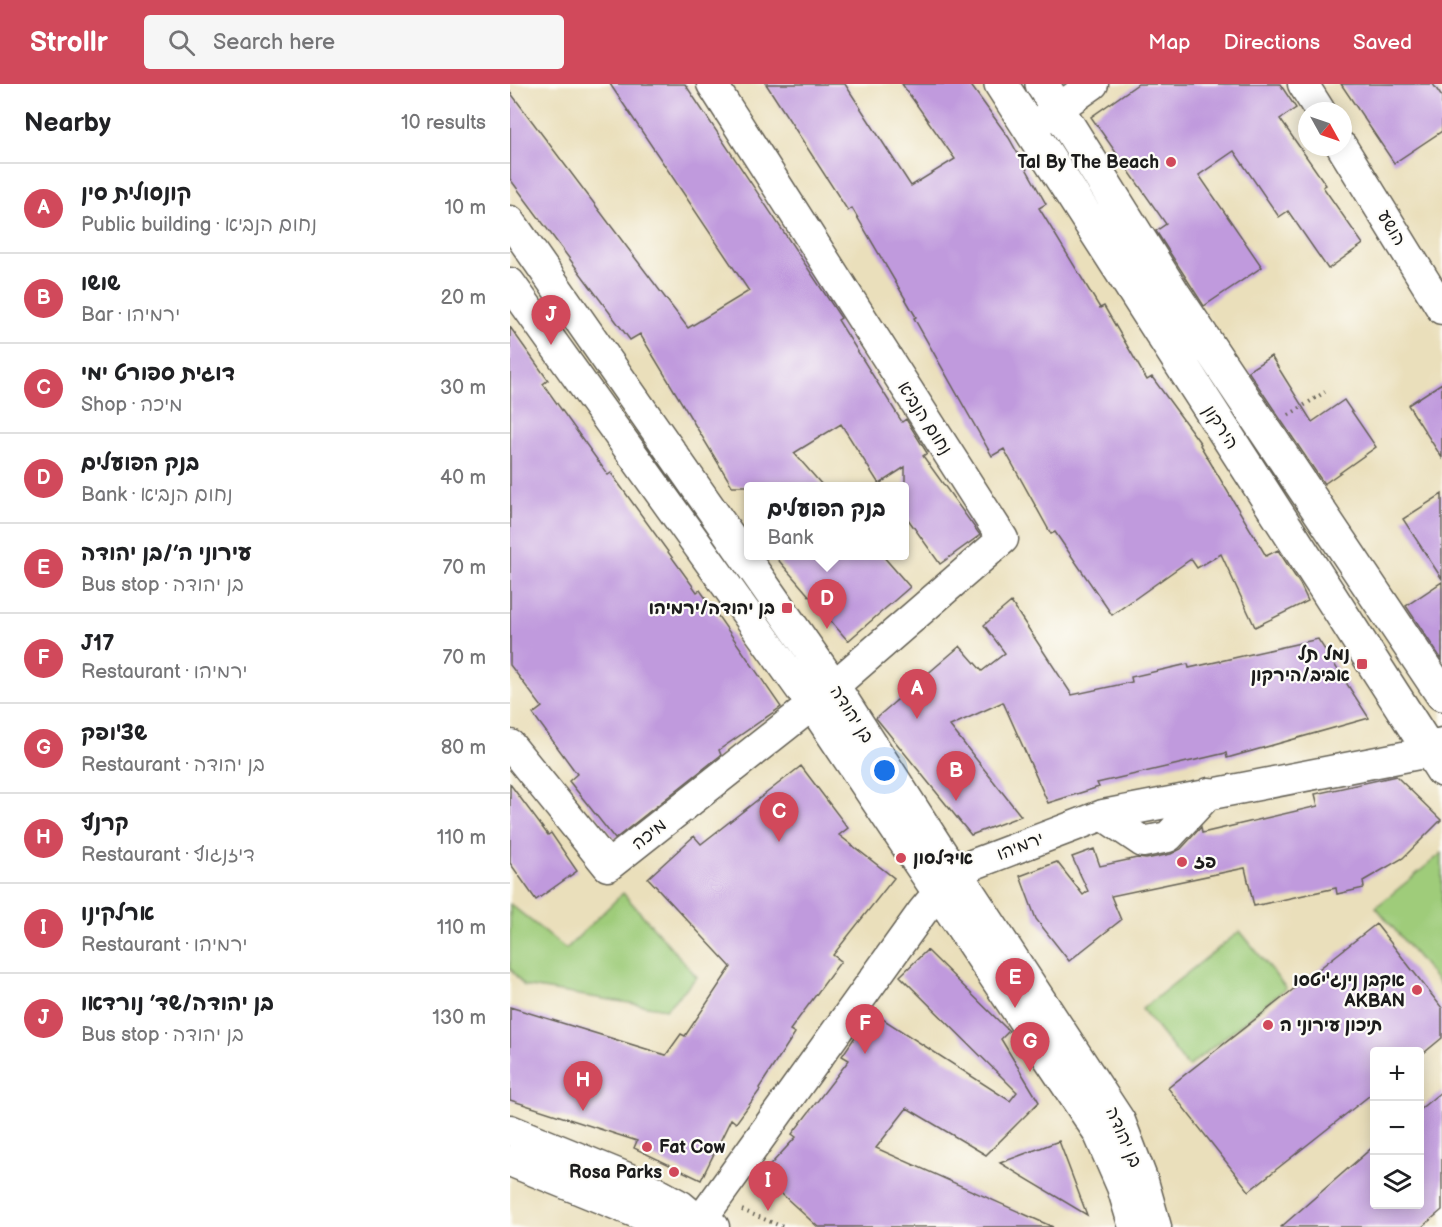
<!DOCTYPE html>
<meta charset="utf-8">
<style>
:root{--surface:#fff;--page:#f6f6f6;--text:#202124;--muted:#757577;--line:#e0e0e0;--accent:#d1495b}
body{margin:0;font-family:"Balsamiq Sans","Playpen Sans Hebrew",sans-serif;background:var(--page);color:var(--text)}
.controls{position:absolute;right:18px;bottom:18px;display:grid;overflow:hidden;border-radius:6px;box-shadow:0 3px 15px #0003}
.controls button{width:54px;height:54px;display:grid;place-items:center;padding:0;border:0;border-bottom:2px solid var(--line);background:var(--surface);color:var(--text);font:30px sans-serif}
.compass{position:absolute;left:788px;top:18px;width:54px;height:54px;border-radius:50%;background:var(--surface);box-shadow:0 3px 15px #0003;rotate:130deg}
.you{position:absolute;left:375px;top:687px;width:21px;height:21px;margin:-15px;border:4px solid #fff;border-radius:50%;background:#1a73e8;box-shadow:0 0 0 9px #1a73e833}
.badge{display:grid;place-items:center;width:39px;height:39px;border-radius:50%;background:var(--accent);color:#fff;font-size:20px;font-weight:700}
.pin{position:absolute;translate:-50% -50px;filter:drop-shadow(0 2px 3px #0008)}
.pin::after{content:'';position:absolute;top:32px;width:21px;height:18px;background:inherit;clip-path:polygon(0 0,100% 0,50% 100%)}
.popup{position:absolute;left:234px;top:398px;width:165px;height:78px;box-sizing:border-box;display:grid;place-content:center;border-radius:6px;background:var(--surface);filter:drop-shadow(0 2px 4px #0005);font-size:20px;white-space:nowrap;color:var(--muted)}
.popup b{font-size:22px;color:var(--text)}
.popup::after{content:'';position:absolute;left:50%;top:100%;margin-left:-12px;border:12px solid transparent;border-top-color:var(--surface)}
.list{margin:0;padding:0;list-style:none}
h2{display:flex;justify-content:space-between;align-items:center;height:78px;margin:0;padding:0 24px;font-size:26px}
h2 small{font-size:20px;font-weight:400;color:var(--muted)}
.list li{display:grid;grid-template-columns:39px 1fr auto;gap:18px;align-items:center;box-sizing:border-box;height:90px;padding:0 24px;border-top:2px solid var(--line)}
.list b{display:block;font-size:22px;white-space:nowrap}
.list p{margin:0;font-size:20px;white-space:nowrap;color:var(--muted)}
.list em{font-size:20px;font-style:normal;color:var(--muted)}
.icon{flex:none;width:33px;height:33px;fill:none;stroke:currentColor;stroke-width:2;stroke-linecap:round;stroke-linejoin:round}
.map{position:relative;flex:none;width:932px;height:1143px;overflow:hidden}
header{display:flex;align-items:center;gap:36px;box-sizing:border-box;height:84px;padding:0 30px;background:var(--accent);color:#fff}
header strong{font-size:28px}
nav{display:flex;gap:33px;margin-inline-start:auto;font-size:21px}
.search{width:420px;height:54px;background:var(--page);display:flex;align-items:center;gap:15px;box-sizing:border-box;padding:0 21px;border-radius:6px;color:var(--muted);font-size:22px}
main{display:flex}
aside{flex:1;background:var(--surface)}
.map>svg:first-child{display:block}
.green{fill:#9fcc7a;stroke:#5e744b;stroke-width:1.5}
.building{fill:#c09add}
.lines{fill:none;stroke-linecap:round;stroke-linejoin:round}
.minor-casing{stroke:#646054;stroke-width:33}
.major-casing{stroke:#646054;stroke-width:36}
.path{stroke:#646054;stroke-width:4;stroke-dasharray:1.5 4.5;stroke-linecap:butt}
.minor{stroke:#fff;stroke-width:30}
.major{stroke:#fff;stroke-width:33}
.poi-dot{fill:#d1495b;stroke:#fdfcf7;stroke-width:2}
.labels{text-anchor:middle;stroke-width:4.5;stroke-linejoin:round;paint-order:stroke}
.poi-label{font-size:18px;font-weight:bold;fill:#1c1c1c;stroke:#fdfcf7;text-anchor:end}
.street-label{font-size:18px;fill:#1c1c1c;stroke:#fdfcf7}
</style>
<header>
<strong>Strollr</strong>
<div class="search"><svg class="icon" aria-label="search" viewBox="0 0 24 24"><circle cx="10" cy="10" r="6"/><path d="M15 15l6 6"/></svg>Search here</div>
<nav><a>Map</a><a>Directions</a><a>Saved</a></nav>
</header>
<main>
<aside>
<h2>Nearby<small>10 results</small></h2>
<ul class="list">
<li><span class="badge">A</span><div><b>קונסולית סין</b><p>Public building · נחום הנביא</p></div><em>10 m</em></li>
<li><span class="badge">B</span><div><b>שושו</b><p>Bar · ירמיהו</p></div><em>20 m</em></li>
<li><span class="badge">C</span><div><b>דוגית ספורט ימי</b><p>Shop · מיכה</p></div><em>30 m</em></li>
<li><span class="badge">D</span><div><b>בנק הפועלים</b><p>Bank · נחום הנביא</p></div><em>40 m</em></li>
<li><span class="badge">E</span><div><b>עירוני ה׳/בן יהודה</b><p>Bus stop · בן יהודה</p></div><em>70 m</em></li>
<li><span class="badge">F</span><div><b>J17</b><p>Restaurant · ירמיהו</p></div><em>70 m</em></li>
<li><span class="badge">G</span><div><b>שצ'ופק</b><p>Restaurant · בן יהודה</p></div><em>80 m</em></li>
<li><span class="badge">H</span><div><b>קרנף</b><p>Restaurant · דיזנגוף</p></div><em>110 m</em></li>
<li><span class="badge">I</span><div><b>ארלקינו</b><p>Restaurant · ירמיהו</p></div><em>110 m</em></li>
<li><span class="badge">J</span><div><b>בן יהודה/שד׳ נורדאו</b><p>Bus stop · בן יהודה</p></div><em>130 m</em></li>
</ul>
</aside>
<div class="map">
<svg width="932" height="1143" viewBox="0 0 932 1143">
<rect width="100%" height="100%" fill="#fdfcf7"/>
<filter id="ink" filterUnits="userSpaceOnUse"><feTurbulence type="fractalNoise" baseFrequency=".0167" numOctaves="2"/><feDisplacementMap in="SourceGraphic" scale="12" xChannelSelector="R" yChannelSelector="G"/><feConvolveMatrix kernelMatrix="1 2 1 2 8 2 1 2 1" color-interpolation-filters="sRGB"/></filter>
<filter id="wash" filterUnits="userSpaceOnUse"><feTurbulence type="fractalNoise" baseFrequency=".008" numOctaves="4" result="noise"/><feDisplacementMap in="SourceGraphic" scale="24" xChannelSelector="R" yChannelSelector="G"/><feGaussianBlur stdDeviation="1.35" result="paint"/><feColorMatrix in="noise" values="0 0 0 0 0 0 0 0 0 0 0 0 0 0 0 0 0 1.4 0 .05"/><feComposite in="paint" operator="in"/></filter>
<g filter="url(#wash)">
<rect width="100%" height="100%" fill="#eadfbb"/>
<path class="green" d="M932 769V903L866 823Z
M113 809 187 893 156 925 14 902 0 884V820L56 865Z
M730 847 776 904 678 983 632 925Z"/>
<g id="blocks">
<path class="building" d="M100 0H175L331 234 328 236 392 338 396 335 417 369 413 372 470 451 430 480 395 431V383L369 400 331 340 284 369 313 402H222L130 250 120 256 0 95V8L178 244 239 207Z
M256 0H335L401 102 445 75 392 0H460L499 54 536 120 529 124 590 224 594 222 637 296 642 293 691 360 690 361 756 472 768 466 790 500 798 517 745 543 711 470 687 484 681 475 602 531 545 448 541 450 494 365 482 372 404 234 406 233 342 124 338 127Z
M628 0H770L786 24 770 35 816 101 813 103 853 160 818 185 778 127 769 133 724 67 689 91 752 183 694 222 646 147 656 140 581 33Z
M831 0H923L932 13V47L884 79Z
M0 243 38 296 33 300 98 391 101 389 187 508 190 506 271 623 209 666 211 671 105 755 59 697 67 690 23 630 32 623 0 581Z
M761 272 802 338 834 316 866 363 814 400 738 287Z
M932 299V374L898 321Z
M932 410V495L893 435Z
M264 471H372L400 503 338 557Z
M932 498V576L896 522Z
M501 518 562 611 622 598 621 593 678 580 679 584 808 555 859 634 717 674 716 669 587 699 589 703 538 719 493 618 440 642 511 732 461 751 366 634 450 562 472 587 495 569 474 541Z
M291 682 338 744 329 751 384 794 323 871 331 877 280 946 285 949 249 1004 250 1006 226 1039 221 1035 191 1096 124 1064 127 1057 0 1016V923L156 971 171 950 175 952 221 883 138 794 184 752 191 760Z
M886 692 931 736 893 774 853 797 854 804 827 810 826 804 744 822 735 784 601 812 611 836 559 877 526 835 510 792 547 778 573 811 578 807 562 773 584 765 590 782 627 774 636 775 661 770 671 765 691 743 692 749 808 722 805 710Z
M0 700 38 751 41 749 67 787 26 816 0 779Z
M866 840 932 924V954L915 968H864V1008L739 1107 658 1004Z
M417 866 499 947 491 955 529 1018 476 1071 397 1024 366 1064 543 1143H308L251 1091 286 1053 282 1050 339 976 332 972 362 928 500 1017 507 1008 390 892Z
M932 1007V1126L912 1143H771L864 1062V1120H909V1026Z
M549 1057 577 1131 490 1079Z"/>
</g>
</g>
<g filter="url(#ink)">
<use href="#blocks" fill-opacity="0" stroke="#646054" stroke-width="1.5"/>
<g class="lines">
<defs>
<path id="minor" d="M793 0 810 27
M519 45 583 0
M832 63 932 225
M0 137 324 601 434 772 446 787 610 1037 633 1097 646 1143
M0 199 302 621 588 1048 612 1103 624 1143
M0 661 98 782 302 621 493 455 202 0
M593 731 633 758 658 753 699 709
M0 1046 127 1098 171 1122 189 1137 204 1143
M0 1077 137 1133 163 1137H189
M186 1143 413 827 446 787 593 731 919 668 932 659"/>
<path id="major" d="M491 0 932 686
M532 0 665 212 932 610"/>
</defs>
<use href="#minor" class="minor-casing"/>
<use href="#major" class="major-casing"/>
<path class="path" d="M779 331 815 308
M232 1126 273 1143"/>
<use href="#minor" class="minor"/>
<use href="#major" class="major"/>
</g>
</g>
<g class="poi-dot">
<circle cx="661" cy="78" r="6"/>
<rect x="271" y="518" width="12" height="12" rx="3"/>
<rect x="846" y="574" width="12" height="12" rx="3"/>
<circle cx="391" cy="774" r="6"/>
<circle cx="672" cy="778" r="6"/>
<circle cx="907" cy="906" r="6"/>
<circle cx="758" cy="941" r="6"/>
<circle cx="137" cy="1063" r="6"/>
<circle cx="164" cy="1088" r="6"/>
</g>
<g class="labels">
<g class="poi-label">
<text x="649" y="84">Tal By The Beach</text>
<text x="265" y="530">בן יהודה/ירמיהו</text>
<text x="840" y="576">נמל תל<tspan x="840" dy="21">אביב/הירקון</tspan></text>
<text x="403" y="780" text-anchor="start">אידלסון</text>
<text x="684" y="784" text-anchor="start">פז</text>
<text x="895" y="902">אקבן נינג'יטסו<tspan x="895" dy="21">AKBAN</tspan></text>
<text x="770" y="947" text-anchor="start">תיכון עירוני ה</text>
<text x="149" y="1069" text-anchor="start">Fat Cow</text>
<text x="152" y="1094">Rosa Parks</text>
</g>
<g class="street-label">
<text transform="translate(882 144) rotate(59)" y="6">הושע</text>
<text transform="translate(415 334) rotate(57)" y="6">נחום הנביא</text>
<text transform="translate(711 343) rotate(57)" y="6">הירקון</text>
<text transform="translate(342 630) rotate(57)" y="6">בן יהודה</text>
<text transform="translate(139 750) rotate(-38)" y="6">מיכה</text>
<text transform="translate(510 762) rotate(-21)" y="6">ירמיהו</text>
<text transform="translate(614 1053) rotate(66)" y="6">בן יהודה</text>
</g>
</g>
</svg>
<div class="controls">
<button>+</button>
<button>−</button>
<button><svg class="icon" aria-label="layers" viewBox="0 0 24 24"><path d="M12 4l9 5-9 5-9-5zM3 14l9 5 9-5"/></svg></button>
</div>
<svg class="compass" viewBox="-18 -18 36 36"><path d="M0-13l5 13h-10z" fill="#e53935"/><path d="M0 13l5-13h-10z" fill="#757577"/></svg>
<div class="you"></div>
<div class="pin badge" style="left:407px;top:635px">A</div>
<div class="pin badge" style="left:446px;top:717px">B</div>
<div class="pin badge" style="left:269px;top:758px">C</div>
<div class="pin badge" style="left:317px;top:545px">D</div>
<div class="popup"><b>בנק הפועלים</b>Bank</div>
<div class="pin badge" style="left:505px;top:924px">E</div>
<div class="pin badge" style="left:355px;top:970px">F</div>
<div class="pin badge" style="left:520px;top:988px">G</div>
<div class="pin badge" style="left:73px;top:1027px">H</div>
<div class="pin badge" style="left:258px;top:1127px">I</div>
<div class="pin badge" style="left:41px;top:261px">J</div>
</div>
</main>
